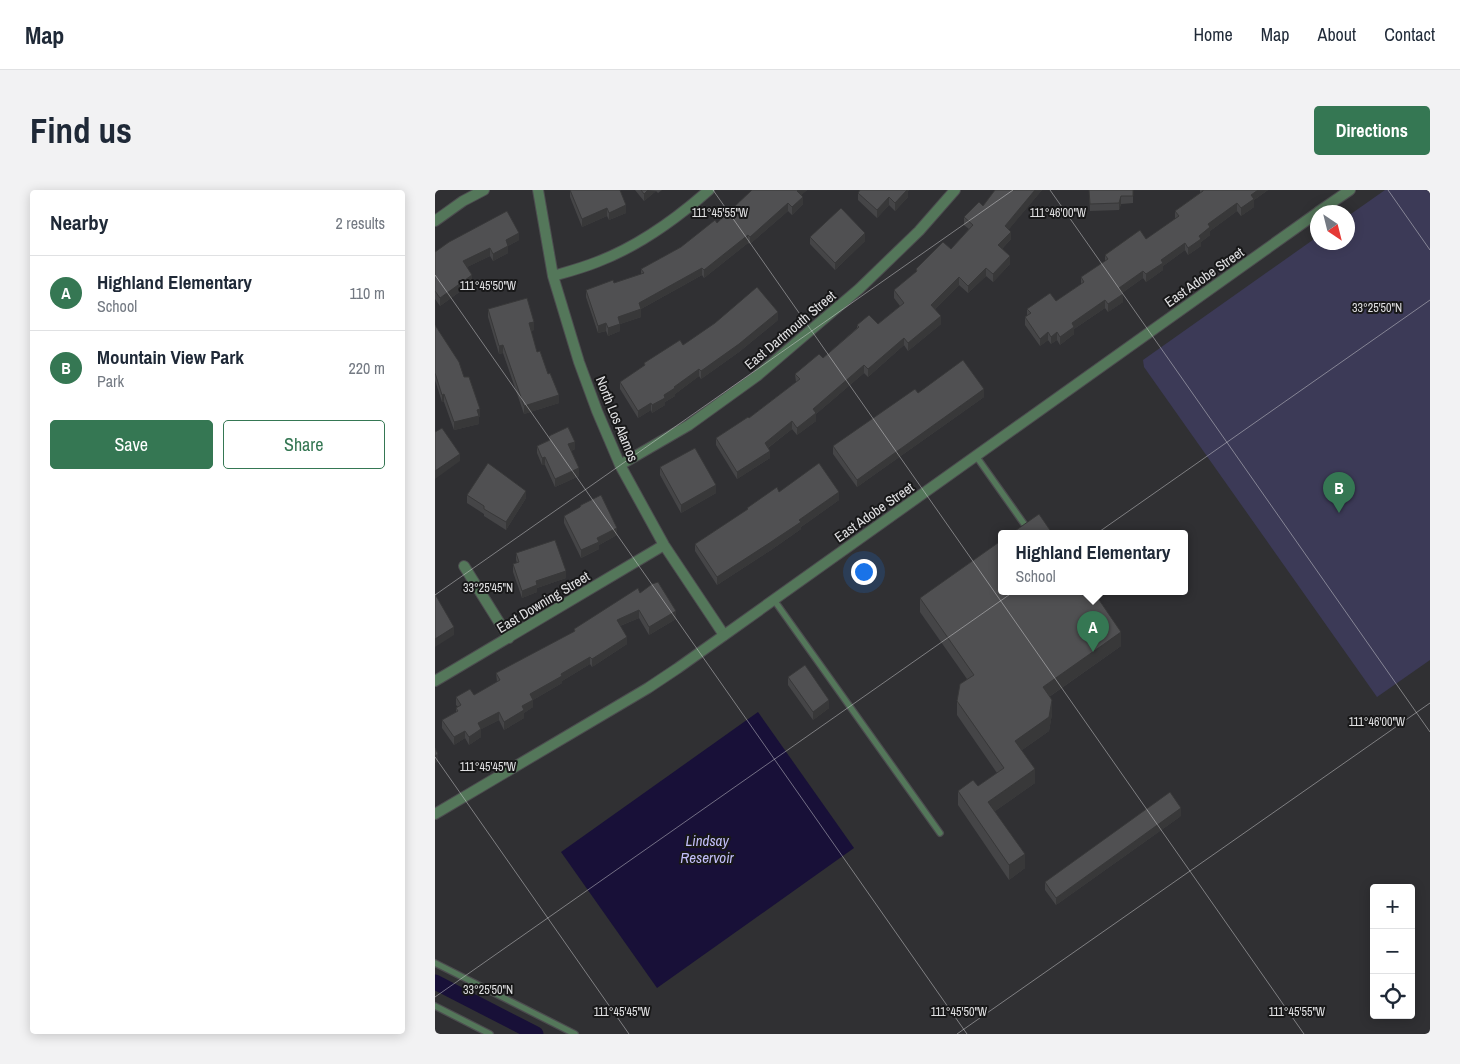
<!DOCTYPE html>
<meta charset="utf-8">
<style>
:root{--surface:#fff;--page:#f2f2f3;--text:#1f2937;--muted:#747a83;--line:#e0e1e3;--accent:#357753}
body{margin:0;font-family:"Archivo Narrow",sans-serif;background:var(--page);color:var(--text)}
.controls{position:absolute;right:15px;bottom:15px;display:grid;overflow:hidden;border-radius:5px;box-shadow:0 2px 12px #0003}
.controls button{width:45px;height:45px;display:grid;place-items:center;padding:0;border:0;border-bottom:1px solid var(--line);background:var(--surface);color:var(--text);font:25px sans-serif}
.compass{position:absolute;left:875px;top:15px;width:45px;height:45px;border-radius:50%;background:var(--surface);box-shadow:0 2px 12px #0003;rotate:145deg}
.you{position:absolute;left:428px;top:381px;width:18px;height:18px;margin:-12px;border:4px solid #fff;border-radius:50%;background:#1a73e8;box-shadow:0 0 0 8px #1a73e833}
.badge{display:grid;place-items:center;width:32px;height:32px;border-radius:50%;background:var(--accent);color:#fff;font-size:16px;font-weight:700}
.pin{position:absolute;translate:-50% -41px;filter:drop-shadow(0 1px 2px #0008)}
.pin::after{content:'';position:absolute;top:26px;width:18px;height:15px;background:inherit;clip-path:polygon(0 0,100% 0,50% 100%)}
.popup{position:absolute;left:563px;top:340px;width:190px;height:65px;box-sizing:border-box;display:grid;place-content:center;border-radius:5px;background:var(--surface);filter:drop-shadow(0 1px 4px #0005);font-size:16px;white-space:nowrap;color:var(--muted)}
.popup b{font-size:19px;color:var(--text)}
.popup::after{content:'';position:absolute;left:50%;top:100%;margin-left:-10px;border:10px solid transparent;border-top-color:var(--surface)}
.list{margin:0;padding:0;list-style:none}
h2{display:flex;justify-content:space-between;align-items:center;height:65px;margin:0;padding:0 20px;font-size:21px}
h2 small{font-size:16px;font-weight:400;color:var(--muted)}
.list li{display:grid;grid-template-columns:32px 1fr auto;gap:15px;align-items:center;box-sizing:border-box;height:75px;padding:0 20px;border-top:1px solid var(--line)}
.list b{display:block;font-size:19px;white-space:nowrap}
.list p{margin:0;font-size:16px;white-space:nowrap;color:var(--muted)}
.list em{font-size:16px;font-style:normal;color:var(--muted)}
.actions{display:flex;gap:10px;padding:15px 20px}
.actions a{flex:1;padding:11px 0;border:1px solid var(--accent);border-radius:5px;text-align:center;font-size:18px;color:var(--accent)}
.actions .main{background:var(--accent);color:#fff}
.icon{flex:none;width:28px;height:28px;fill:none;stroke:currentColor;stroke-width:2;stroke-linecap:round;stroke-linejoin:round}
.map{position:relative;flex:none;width:995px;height:844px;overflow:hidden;border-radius:5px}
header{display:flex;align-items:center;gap:30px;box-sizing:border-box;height:70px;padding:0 25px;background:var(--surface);border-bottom:1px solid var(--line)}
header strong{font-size:24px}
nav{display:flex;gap:28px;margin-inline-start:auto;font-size:18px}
.intro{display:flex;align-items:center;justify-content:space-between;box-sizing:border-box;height:120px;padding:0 30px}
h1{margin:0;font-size:35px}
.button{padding:12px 22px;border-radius:5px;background:var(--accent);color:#fff;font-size:18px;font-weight:700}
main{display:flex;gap:30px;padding:0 30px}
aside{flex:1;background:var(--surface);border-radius:5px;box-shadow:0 2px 12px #0003}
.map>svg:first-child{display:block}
.green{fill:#3c3a57}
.water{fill:#181038}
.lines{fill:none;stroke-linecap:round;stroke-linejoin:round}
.canal{stroke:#181038;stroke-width:15}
.service-casing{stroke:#4c4c4f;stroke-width:8}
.minor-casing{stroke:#4c4c4f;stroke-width:12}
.tertiary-casing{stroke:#4c4c4f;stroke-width:12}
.service{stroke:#54775a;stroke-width:5.5}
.minor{stroke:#54775a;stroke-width:10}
.tertiary{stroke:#54775a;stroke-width:10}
.wall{fill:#454547}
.shaded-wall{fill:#383839}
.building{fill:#505052;stroke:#383839}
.ticks{fill:none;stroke:#e1e1e3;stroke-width:1;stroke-opacity:0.45}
.labels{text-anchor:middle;stroke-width:4;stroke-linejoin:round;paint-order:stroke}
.street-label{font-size:14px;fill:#e1e1e3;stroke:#181819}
.water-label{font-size:15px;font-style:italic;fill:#c2bef9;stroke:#181819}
.ticks-label{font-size:12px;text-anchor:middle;fill:#e1e1e3;stroke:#181819;stroke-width:4;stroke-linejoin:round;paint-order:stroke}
</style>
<header>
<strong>Map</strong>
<nav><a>Home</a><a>Map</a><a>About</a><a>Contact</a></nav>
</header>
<div class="intro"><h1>Find us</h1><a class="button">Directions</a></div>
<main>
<aside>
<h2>Nearby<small>2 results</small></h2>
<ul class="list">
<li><span class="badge">A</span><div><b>Highland Elementary</b><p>School</p></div><em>110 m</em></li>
<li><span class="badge">B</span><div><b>Mountain View Park</b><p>Park</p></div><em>220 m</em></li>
</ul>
<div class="actions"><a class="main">Save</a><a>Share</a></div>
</aside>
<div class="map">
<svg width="995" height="844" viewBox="0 0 995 844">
<rect width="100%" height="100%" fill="#303033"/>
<path class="green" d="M950 0H995V470L942 507 709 177 708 170 882 47V52H912L913 26Z"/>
<path class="water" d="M323 522 419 658 222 798 126 662Z"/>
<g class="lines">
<path class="canal" d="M0 792 101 844"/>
<defs>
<path id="service" d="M541 266 592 338
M339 410 505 643
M0 773 140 844
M0 816 55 844"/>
<path id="minor" d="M103 0 118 86 144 172 162 221 185 275 229 355 289 445
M0 31 28 11 49 0
M118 86C132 82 147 78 162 72 204 56 240 30 274 0
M185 275 254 235 322 186 424 99 484 41 520 0
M29 376 74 448
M0 491 229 355"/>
<path id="tertiary" d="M883 22 915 0
M0 624 213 498 243 478 882 23"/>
</defs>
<use href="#service" class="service-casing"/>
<use href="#minor" class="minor-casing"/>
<use href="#tertiary" class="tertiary-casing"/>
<use href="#service" class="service"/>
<use href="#minor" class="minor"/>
<use href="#tertiary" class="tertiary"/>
</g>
<path class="wall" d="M135 0 191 23 174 30 172 26 147 37 135 7Z
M200 0H227L223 3 221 1 209 11Z
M317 0H372L366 5 368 14 357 25 353 21 315 54 313 53 269 88 267 85 206 119V127L185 134V141L173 146 171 141 163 143 151 107V100L179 93 206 84V79L246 57 282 33Z
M425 0H474L473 1V7L460 21 454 15 442 28 423 10V3Z
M560 0H607L573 40 576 49 567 59 575 74 558 92 551 86 533 103 524 95 500 119 506 134 473 161 469 155 433 187 429 183 381 224V231L362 245 357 239 333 258 335 268 302 289 281 255V248L314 228 361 192 360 184 388 168 422 138V135L443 134 465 116 459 108V100L481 82V79L516 59 534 39 529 35V27L548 16Z
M654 0H698V13L686 14 684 20 655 21Z
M765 0H833L819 10V17L806 26 802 21 775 41V45L766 52V56L753 65 750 60 728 76V80L711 92 708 88 687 103 688 112 673 122 670 118 639 139V144L625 155 622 150 616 154 613 150 605 156 590 135V127L592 126V119L621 111 646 94V87L670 71V65L711 49 740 29V21L765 3Z
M375 47 430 51 400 80 375 54Z
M84 50 73 56V63L58 71 55 66 32 77 37 93 5 116 0 109V62Z
M53 119 99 140 96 141 102 162 124 213 89 224 68 163 64 164 53 127Z
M343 130 304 162 266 189 264 186 240 204V206L230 212V215L217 223 216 220 203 228 185 199V192L209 176V173L248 155Z
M0 135 29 187 45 226 44 227V234L19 240 9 212H7L0 190Z
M483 203 549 207 422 297 398 264V256Z
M114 246 140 259 136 261 144 286 120 297 110 275H107L102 263V256L114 250Z
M225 277 281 303 246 323 225 285Z
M344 302 404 310 366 337V339L336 360 282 395 260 361V354L312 320V318Z
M32 305 91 308 71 340 49 326V324L32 313Z
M129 326 182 345 164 355V359L146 368 129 333Z
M81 363 131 388 102 398V402L87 408 78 382V374L82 373 81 370Z
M205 403 241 429 214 445 204 428 185 436 192 454 157 477 155 474 127 491V493L98 510V517L89 523V528L69 540 64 530 46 539V547L34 555 30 548 19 555 7 538V530L21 522V518L23 517 21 515V507L39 505 62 492 61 483 139 442V439Z
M485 408 686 456 614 507 617 524 614 541 587 560 600 593 560 621 590 678 574 690 523 615V601L543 596 562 583 522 525V511L532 489 485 422Z
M353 487 394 518 378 530 353 495Z
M746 626 621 715 610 700V692Z"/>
<path class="shaded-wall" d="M213 0 221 1 209 11V4Z
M363 0H372L362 9V1Z
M470 0H474L473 1V7L460 21V13Z
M600 0H607L570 44V36Z
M823 0H833L819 10V17L806 26V18L816 5Z
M686 6V14L684 20V13Z
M368 7V14L357 25V17Z
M454 7V15L442 28V20Z
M353 13V21L315 54V47Z
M802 13V21L775 41V45L766 52V56L753 65V58L773 34Z
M191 15V23L174 30V23Z
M172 18V26L147 37V29Z
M576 42V49L563 63V55Z
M84 43V50L73 56V63L58 71V64L71 50Z
M430 43V51L400 80V73Z
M313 45V53L269 88V80Z
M750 53V60L728 76V80L711 92V84L726 70Z
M55 58V66L28 79V71Z
M575 66V74L558 92V84Z
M267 78V85L206 119V127L185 134V141L173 146V138L183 127 204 113Z
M551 78V86L533 103V96Z
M708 81V88L684 105V98Z
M37 85V93L5 116V108Z
M524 87V95L496 123V115Z
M688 104V112L673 122V114Z
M670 110V118L639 139V144L625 155V147L637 133Z
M343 122V130L304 162 266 189V181Z
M506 126V134L473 161V153Z
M99 132V140L94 141V133Z
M171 133V141L163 143V136Z
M613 142V150L605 156V149Z
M622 142V150L616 154V147Z
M469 148V155L433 187V179Z
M68 155V163L64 164V156Z
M429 175V183L381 224V231L362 245V238L378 219Z
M264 179V186L240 204V206L230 212V215L217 223V215L239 197Z
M549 199V207L422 297V290Z
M9 204V212H7V205Z
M124 205V213L89 224V216Z
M216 213V220L203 228V221Z
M45 219V226L44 227V234L19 240V232Z
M357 231V239L330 260V253Z
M140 252V259L133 262V254Z
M335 261V268L302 289V282Z
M25 264V271L0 289V281Z
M110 267V275H107V268Z
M144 278V286L120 297V289Z
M281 295V303L246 323V315Z
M91 301V308L71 340V332Z
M404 302V310L366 337V339L336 360 282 395V387Z
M182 338V345L164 355V359L146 368V360L162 348Z
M131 381V388L102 398V402L87 408V401L101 391Z
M204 420V428L182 437V430Z
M241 421V429L214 445V437Z
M19 437V445L0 457V449Z
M686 442V456L608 511V497Z
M192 447V454L157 477V469Z
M155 467V474L127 491V493L98 510V517L89 523V528L69 540V532L87 516 95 504 126 484Z
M394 510V518L378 530V522Z
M617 510V524L614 541 580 565V551Z
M64 522V530L43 541V533Z
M46 539V547L34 555V547Z
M30 541V548L19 555V547Z
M3 564V572L0 573V566Z
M600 579V593L553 626V612Z
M746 618V626L621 715V708Z
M590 664V678L574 690V675Z"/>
<path class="building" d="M135 0H185L191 15 174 23 172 18 147 29Z
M206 0H213L209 4Z
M317 0H363L362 1 368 7 357 17 353 13 315 47 313 45 269 80 267 78 204 113 206 119 183 127 185 134 173 138 171 133 163 136 151 100 178 90 179 93 209 83 206 79 246 57 280 30 282 33Z
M425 0H472L460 13 454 7 442 20 423 3Z
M560 0H600L570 36 576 42 563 55 575 66 558 84 551 78 533 96 524 87 496 115 506 126 473 153 469 148 433 179 429 175 378 219 381 223 362 238 357 231 330 253 335 261 302 282 281 248 313 227 314 228 365 189 360 184 384 164 388 168 424 137 422 135 434 125 443 134 469 113 459 100 482 81 481 79 508 52 516 59 538 35 529 27 544 12 548 16Z
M654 0H698V6H686L684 13 655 14Z
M768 0H823L816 5 819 9 806 18 802 13 773 34 775 37 764 46 766 49 753 58 750 53 726 70 728 73 711 84 708 81 684 98 688 104 673 114 670 110 637 133 639 137 625 147 622 142 616 147 613 142 605 149 590 127 596 123 592 119 615 103 621 111 649 92 646 87 673 69 670 65 705 40 711 49 744 26 740 21 768 1Z
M406 18 430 43 400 73 375 47Z
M72 21 84 43 71 50 73 56 58 64 55 58 28 71 37 85 5 108 0 101V62L14 52Z
M322 97 343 122 304 154 266 181 264 179 239 197 240 198 229 205 230 208 217 215 216 213 203 221 185 192 210 175 209 173 245 150 248 155 280 133Z
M92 108 99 132 94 133 102 162 105 161 113 184 115 183 124 205 89 216 68 155 64 156 53 119Z
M0 135 24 172 29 187H34L45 219 42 220 44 226 19 232 9 204 7 205 0 183Z
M528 170 549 199 422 290 398 256 480 199 483 203Z
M133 237 140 252 133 254 144 278 120 289 110 267 107 268 102 256 115 250 114 246Z
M7 238 25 264 0 281V242Z
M260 258 281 295 246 315 225 277Z
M53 273 91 301 71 332 49 319V316L32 305Z
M384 273 404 302 364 330 366 332 336 352 282 387 260 354 313 319 312 318 342 297 344 302Z
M166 305 182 338 162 348 164 352 146 360 129 326 145 317 146 315Z
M604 324 617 343H577Z
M120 350 131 381 101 391 102 395 87 401 78 374 84 372 81 363Z
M567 350V401H658L686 442 608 497 617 510 614 527 580 551 600 579 553 612 590 664 574 675 523 601 538 590 543 596 569 578 522 511 525 494 539 485 485 408Z
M223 392 241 421 214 437 204 420 182 430 192 447 157 469 155 467 126 484 127 486 95 504 98 510 87 516 89 520 69 532 64 522 43 533 46 539 34 547 30 541 19 547 7 530 23 521 21 518 26 515 21 507 35 499 39 505 65 490 61 483 140 441 139 439 203 398 205 403 217 394Z
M0 404 19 437 0 449Z
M370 475 394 510 378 522 353 487Z
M0 558 3 564 0 566Z
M735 602 746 618 621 708 610 692Z"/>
<path class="ticks" d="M278 0 869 844M615 0 995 542M953 0 995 60M0 2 3 0M0 85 532 844M0 405 578 0M0 567 194 844M0 807 995 110M522 844 995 513"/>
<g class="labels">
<g class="street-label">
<text transform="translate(769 87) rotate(-35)" y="5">East Adobe Street</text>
<text transform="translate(355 140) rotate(-40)" y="5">East Dartmouth Street</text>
<text transform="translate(182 229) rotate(68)" y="5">North Los Alamos</text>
<text transform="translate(439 322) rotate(-35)" y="5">East Adobe Street</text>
<text transform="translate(108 412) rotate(-31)" y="5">East Downing Street</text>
</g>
<g class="water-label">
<text x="272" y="656">Lindsay<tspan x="272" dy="17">Reservoir</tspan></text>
</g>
</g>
<g class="ticks-label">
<text x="285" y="27">111°45'55"W</text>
<text x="623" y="27">111°46'00"W</text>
<text x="53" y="100">111°45'50"W</text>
<text x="942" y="122">33°25'50"N</text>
<text x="53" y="402">33°25'45"N</text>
<text x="942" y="536">111°46'00"W</text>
<text x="53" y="581">111°45'45"W</text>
<text x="53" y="804">33°25'50"N</text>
<text x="187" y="826">111°45'45"W</text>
<text x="524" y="826">111°45'50"W</text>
<text x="862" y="826">111°45'55"W</text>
</g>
</svg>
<div class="controls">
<button>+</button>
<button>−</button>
<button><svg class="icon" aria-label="locate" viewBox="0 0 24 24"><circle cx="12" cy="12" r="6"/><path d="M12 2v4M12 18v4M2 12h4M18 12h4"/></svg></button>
</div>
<svg class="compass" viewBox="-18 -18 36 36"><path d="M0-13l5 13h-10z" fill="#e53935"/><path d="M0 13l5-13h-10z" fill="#747a83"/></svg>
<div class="you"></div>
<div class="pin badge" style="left:658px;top:462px">A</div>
<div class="popup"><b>Highland Elementary</b>School</div>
<div class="pin badge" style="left:904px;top:323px">B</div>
</div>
</main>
